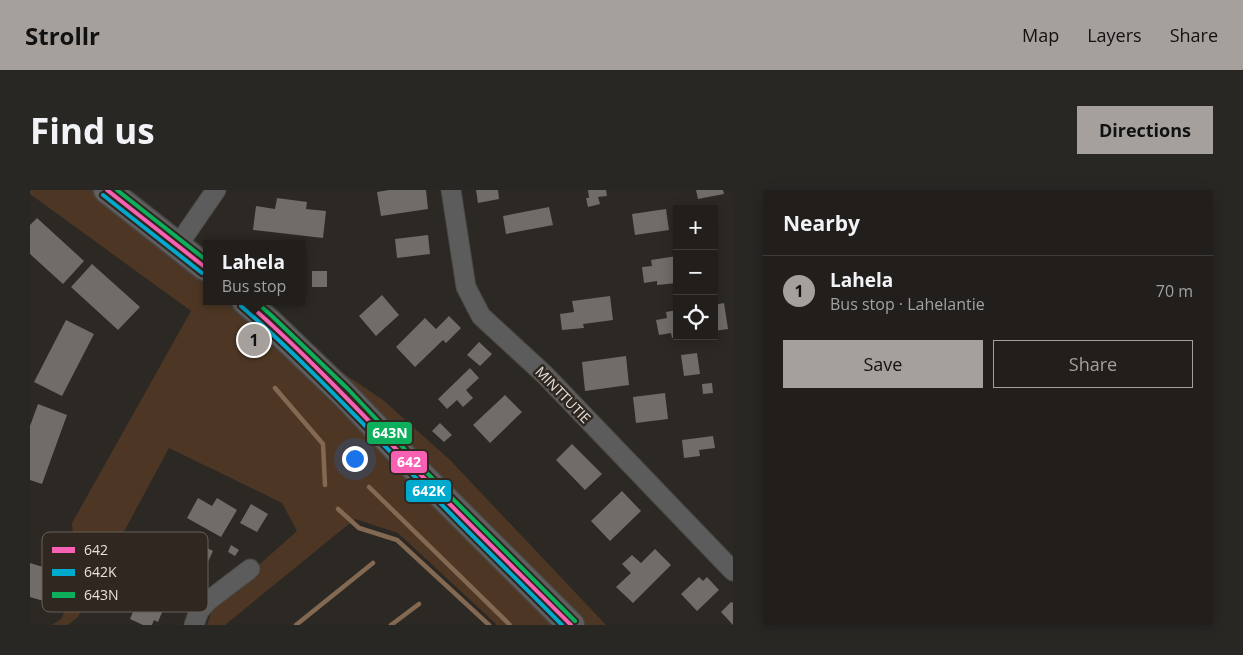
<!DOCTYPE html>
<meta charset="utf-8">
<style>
:root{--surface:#211e1b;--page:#292724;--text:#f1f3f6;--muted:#a2a2a3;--line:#3e3c3a;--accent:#a6a09c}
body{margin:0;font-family:"Open Sans",sans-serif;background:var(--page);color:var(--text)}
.controls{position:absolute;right:15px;top:15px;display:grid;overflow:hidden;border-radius:0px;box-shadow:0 2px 12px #0003}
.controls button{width:45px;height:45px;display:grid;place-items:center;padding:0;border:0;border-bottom:1px solid var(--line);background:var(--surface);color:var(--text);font:25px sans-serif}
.you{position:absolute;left:324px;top:268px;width:18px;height:18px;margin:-12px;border:4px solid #fff;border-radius:50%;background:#1a73e8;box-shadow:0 0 0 8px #1a73e833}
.badge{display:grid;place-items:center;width:32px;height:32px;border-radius:50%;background:var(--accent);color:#111;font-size:16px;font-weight:700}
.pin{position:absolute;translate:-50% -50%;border:2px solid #fff;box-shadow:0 1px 5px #0006}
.popup{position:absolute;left:173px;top:50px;width:102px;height:65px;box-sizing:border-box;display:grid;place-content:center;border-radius:0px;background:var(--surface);filter:drop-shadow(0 1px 4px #0005);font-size:16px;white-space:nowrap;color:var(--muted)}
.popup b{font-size:19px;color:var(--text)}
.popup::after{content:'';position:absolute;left:50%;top:100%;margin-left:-10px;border:10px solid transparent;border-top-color:var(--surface)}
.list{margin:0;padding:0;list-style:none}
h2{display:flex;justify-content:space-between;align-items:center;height:65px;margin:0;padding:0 20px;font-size:21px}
h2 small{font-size:16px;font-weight:400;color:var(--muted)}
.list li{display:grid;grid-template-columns:32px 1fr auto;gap:15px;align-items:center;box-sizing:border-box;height:70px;padding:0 20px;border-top:1px solid var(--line)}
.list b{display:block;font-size:19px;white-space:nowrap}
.list p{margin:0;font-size:16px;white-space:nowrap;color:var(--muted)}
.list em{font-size:16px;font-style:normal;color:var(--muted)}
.actions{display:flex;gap:10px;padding:15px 20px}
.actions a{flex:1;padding:11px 0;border:1px solid var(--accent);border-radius:0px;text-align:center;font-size:18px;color:var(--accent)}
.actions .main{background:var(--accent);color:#111}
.icon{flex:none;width:28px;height:28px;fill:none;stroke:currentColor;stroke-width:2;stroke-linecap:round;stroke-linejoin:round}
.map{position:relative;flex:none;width:703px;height:435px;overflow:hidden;border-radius:0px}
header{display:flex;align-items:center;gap:30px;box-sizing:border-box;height:70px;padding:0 25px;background:var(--accent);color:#111}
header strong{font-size:24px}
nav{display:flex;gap:28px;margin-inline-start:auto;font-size:18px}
.intro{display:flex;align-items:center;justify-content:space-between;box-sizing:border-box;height:120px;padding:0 30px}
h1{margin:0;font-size:35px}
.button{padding:12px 22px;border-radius:0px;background:var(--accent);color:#111;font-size:18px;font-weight:700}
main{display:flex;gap:30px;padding:0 30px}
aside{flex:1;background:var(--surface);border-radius:0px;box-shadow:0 2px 12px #0003}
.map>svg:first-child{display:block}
.green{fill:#4d3724}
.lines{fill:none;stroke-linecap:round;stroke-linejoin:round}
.stream{stroke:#846952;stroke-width:4.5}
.building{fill:#706c68}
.street-casing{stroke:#494642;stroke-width:21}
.secondary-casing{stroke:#494642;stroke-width:29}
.street{stroke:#5c5c5d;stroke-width:19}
.secondary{stroke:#5f5e60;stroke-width:26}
.bus-1-casing{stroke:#302720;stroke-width:8}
.bus-2-casing{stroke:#302720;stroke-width:8}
.bus-3-casing{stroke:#302720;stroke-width:8}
.bus-1{stroke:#f860b3;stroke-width:4}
.bus-2{stroke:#00a9ce;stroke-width:4}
.bus-3{stroke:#0daf5c;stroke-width:4}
.labels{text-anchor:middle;stroke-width:5;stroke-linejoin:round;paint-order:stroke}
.street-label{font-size:14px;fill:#e7e1dc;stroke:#302720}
.key{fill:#302720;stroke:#675f58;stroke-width:1}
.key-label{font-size:14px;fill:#e7e1dc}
.line-badge{stroke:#302720;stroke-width:2}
.badge-label{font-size:14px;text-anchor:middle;font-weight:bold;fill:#fff}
</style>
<header>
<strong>Strollr</strong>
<nav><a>Map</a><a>Layers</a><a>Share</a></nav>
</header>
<div class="intro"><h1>Find us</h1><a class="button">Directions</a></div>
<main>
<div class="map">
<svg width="703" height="435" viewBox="0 0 703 435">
<rect width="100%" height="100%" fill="#2c2824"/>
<path class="green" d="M0 0H95L176 67V111H229L313 183 353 210 420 270 576 435H467L368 343 325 329 195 435H177L184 415 267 341 252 313 139 258 48 427 38 435H22L31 429 47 398 42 333 161 121 0 4Z"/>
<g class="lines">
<path class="stream" d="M245 198 293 254 295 295
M339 297 480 435
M308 319 329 338 367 350 459 435
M266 435 343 373
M361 435 389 414"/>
</g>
<path class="building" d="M359 0H396L398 19 351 26 347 2Z
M446 0H468L469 9 448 13Z
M558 0H576L577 6 568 7 570 14 558 17 556 8H559Z
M666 0H693L694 4 668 9Z
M247 8 277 12 276 19 296 21 293 48 223 40 226 16 245 19Z
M519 17 523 35 476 44 473 26Z
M636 19 639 40 605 45 602 24Z
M7 28 54 71 33 94 0 64V35Z
M398 45 400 64 367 68 365 49Z
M647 66V93L627 95V91L614 93 612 77 622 76 621 70Z
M62 74 110 117 88 140 41 97Z
M282 81H297V97H282Z
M352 105 369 125 346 146 329 126Z
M580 106 583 130 553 134 554 138 532 140 530 124 544 122 542 111Z
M694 113 698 139 684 141V115Z
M647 120V147L642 148 641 143 629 145 626 130 637 128 636 122Z
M419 126 431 138 416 153 413 150 385 177 366 157 395 128 406 139Z
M36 130 64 144 32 206 4 192Z
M449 152 462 164 450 176 437 165Z
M667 163 670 184 654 186 651 165Z
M596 166 599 195 555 201 552 172Z
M440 178 449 188 436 200 443 208 433 217 427 210 417 219 408 209Z
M682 193 683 203 673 204 672 194Z
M635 203 638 229 606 233 603 207Z
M475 205 492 222 460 253 443 235Z
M8 214 37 225 12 294 0 290V236Z
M410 233 422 245 414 252 402 241Z
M683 246 685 258 669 260 670 266 654 268 652 250Z
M542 254 572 284 555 300 526 270Z
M592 301 611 321 580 351 561 331Z
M168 308 182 316 187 308 207 320 191 347 157 328Z
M221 314 238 324 227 342 210 333Z
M130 343 144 353 142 355 156 366 142 385 114 364Z
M166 352 183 361 174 380 156 370Z
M201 355 209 360 205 366 198 362Z
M625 359 641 375 603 413 586 397 601 383 592 374 602 365 611 373Z
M0 373 26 381 17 412 0 407Z
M669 387 673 391 677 387 689 400 667 421 651 404Z
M114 396 122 400 123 396 140 403 128 432 124 430 122 435H113L100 429Z
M701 412 703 413V435L691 422Z"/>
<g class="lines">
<defs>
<path id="street" d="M421 0 436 97 451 126 515 185 703 381
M148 55 186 0
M164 435 169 421 178 411 220 379"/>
<path id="secondary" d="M77 0 176 78
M215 111 238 131 314 204 395 289 541 435"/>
</defs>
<use href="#street" class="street-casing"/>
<use href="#secondary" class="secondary-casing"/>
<use href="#street" class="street"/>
<use href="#secondary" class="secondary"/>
<defs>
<path id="bus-1" d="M77 0 176 78
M215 111C278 166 335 227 393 287 442 337 492 386 541 435"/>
<path id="bus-2" d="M73 5 172 83
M211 116C274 171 331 232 390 292 436 341 485 387 532 435"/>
<path id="bus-3" d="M87 0 176 70
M225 111 242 126 318 199 399 285 545 431"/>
</defs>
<use href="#bus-1" class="bus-1-casing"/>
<use href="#bus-2" class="bus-2-casing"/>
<use href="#bus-3" class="bus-3-casing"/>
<use href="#bus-1" class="bus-1"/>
<use href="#bus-2" class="bus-2"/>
<use href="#bus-3" class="bus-3"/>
</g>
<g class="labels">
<g class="street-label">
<text transform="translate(533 205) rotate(46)" y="5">MINTTUTIE</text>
</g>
</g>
<rect x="12" y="342" width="166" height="80" rx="8" class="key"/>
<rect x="22" y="357" width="23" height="6" fill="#f860b3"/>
<rect x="22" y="379" width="23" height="7" fill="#00a9ce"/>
<rect x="22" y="402" width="23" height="6" fill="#0daf5c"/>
<g class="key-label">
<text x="54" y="365">642</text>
<text x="54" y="387">642K</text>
<text x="54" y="410">643N</text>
</g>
<g class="line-badge">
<rect x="336" y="231" width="47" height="24" rx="5" fill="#0daf5c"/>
<rect x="360" y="260" width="38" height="24" rx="5" fill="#f860b3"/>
<rect x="375" y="289" width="47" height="24" rx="5" fill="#00a9ce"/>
</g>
<g class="badge-label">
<text x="360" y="248">643N</text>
<text x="379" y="277">642</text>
<text x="399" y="306">642K</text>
</g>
</svg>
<div class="controls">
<button>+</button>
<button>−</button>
<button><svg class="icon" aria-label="locate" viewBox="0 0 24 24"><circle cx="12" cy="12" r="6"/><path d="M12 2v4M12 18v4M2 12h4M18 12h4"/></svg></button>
</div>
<div class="you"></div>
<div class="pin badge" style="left:224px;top:150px">1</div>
<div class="popup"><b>Lahela</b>Bus stop</div>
</div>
<aside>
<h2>Nearby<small></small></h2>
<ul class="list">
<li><span class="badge">1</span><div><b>Lahela</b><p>Bus stop · Lahelantie</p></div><em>70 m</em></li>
</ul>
<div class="actions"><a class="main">Save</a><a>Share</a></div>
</aside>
</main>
